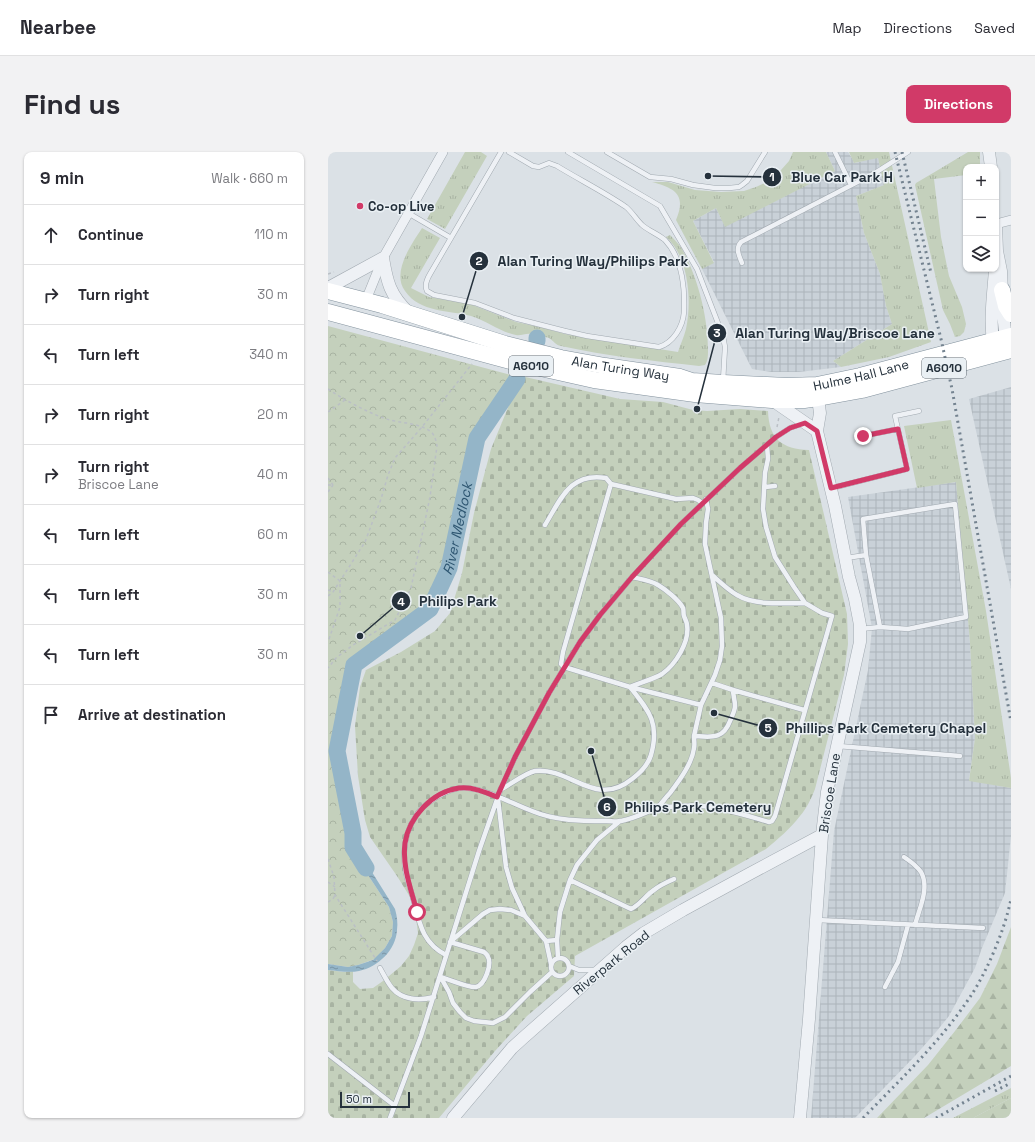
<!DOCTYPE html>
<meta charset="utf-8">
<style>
:root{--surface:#fff;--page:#f2f2f3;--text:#2b2b33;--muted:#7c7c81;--line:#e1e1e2;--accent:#d13a68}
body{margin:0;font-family:"Space Grotesk",sans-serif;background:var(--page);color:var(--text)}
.controls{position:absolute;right:12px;top:12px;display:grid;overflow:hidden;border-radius:8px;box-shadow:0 1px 3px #0004}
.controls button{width:36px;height:36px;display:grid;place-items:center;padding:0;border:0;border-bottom:1px solid var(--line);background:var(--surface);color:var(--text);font:20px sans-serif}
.scale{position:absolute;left:12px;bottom:10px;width:70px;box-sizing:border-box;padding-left:4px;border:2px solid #25313c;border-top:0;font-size:11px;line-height:14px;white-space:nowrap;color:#25313c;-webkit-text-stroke:3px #eaf0f4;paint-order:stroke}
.stop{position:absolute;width:12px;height:12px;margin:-9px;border:3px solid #d13a68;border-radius:50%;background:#fff}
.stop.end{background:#d13a68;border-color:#fff;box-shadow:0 1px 4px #0008}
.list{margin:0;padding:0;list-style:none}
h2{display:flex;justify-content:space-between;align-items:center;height:52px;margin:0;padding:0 16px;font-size:17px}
h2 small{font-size:13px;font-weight:400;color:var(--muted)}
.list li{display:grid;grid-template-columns:26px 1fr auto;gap:12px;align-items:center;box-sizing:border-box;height:60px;padding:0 16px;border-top:1px solid var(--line)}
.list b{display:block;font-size:15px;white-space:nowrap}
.list p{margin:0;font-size:13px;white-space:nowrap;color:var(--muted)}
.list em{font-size:13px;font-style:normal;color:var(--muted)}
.icon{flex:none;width:22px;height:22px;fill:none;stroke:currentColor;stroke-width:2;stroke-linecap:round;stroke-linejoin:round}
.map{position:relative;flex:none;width:683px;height:966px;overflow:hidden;border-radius:8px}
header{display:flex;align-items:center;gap:24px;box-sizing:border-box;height:56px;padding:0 20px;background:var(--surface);border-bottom:1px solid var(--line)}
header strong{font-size:19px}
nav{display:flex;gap:22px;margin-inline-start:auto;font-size:14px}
.intro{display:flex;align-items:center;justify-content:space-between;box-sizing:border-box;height:96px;padding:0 24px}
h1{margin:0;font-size:28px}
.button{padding:10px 18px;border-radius:8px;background:var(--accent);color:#fff;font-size:14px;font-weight:700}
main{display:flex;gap:24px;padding:0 24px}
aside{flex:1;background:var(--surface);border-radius:8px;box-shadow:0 1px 3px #0004}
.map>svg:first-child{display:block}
.industrial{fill:url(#industrial-grid)}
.grass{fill:url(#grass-tufts)}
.forest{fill:url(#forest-firs)}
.cemetery{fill:url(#cemetery-stones)}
.park{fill:url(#park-crowns)}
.water{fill:url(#water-ripples)}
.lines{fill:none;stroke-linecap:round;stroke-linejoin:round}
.river{stroke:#94b5c8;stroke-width:17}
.service-casing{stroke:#a1a9b0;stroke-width:5.5}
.minor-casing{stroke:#a1a9b0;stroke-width:10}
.tertiary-casing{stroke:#a1a9b0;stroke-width:13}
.trunk-casing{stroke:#82919d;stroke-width:17}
.path{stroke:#babfc5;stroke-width:1.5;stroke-dasharray:3 3;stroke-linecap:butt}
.service{stroke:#eef1f5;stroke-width:4.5}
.minor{stroke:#eef1f5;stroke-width:9}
.tertiary{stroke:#eef1f5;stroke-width:12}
.trunk{stroke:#fff;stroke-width:16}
.rail{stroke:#748390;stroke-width:3;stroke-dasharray:2 4;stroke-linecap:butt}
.route{stroke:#d13a68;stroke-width:5}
.poi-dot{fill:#d13a68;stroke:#eaf0f4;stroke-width:1.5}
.labels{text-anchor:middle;stroke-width:3;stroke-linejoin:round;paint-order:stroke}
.shield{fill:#eaf0f4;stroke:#606a73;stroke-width:1}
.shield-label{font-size:12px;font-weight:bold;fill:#25313c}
.poi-label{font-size:13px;font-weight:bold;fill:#25313c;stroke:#eaf0f4;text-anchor:start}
.street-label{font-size:13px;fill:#25313c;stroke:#eaf0f4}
.water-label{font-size:14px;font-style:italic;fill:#2e5671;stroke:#eaf0f4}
.leader{fill:none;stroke:#25313c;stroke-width:1.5}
.callout-dot{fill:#25313c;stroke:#eaf0f4;stroke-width:1.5}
.mark-label{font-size:12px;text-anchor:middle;font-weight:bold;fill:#fff}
.callout-label{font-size:14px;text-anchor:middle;font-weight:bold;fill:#25313c;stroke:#eaf0f4;stroke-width:3;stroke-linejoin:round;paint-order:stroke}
</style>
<header>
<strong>Nearbee</strong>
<nav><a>Map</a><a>Directions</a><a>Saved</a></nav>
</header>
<div class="intro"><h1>Find us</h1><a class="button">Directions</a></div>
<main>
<aside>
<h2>9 min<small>Walk · 660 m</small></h2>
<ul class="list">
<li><svg class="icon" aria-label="ahead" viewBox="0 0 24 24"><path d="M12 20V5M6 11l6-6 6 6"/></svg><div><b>Continue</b></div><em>110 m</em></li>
<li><svg class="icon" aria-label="right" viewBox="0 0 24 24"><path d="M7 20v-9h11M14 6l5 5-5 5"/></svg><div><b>Turn right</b></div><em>30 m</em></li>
<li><svg class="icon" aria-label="left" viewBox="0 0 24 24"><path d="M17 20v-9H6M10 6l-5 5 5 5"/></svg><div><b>Turn left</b></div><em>340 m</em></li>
<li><svg class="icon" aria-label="right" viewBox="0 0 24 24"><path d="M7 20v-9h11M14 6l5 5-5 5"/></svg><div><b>Turn right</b></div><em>20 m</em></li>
<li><svg class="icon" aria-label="right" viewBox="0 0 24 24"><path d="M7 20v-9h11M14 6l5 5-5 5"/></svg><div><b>Turn right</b><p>Briscoe Lane</p></div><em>40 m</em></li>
<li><svg class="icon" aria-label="left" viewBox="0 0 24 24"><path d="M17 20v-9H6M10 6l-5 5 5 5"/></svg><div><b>Turn left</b></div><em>60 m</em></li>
<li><svg class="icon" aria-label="left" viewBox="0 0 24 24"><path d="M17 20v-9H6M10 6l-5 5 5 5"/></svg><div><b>Turn left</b></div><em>30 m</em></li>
<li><svg class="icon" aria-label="left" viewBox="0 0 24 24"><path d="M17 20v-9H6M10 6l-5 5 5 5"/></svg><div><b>Turn left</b></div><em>30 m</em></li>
<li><svg class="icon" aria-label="arrive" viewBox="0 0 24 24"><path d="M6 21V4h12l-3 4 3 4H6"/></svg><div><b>Arrive at destination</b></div></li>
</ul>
</aside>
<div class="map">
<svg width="683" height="966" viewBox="0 0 683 966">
<defs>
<pattern id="industrial-grid" width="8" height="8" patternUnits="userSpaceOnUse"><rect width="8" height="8" fill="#c9d1d8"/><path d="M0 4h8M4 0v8" fill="none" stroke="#acb4ba"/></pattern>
<pattern id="grass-tufts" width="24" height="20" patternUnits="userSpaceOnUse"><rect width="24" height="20" fill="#c4d0bc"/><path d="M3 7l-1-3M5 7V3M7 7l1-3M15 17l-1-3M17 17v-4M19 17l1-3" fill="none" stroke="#a8b3a2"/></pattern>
<pattern id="forest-firs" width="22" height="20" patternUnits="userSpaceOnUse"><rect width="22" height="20" fill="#c4d0bc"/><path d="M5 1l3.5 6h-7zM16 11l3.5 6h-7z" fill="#a8b3a2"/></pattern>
<pattern id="cemetery-stones" width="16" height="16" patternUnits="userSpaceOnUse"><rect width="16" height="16" fill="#c4d0bc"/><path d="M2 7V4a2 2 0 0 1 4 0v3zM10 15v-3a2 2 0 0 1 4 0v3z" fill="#a8b3a2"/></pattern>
<pattern id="park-crowns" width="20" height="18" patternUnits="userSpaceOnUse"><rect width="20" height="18" fill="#c4d0bc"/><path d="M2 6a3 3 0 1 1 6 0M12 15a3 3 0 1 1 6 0" fill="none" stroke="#a8b3a2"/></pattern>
<pattern id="water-ripples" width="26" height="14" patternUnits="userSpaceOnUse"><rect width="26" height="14" fill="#94b5c8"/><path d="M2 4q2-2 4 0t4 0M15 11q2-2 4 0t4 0" fill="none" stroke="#7994a4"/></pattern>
</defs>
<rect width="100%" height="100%" fill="#dbe1e6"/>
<path class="industrial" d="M498 0H520L527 11 550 5 556 33 528 44 536 81 552 122 558 154 564 172 505 209 513 215 471 220H443L424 217 374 117 386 110 365 69 388 56 397 74 507 19Z
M683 235V437L641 247Z
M628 330 642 491 647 586 641 628 683 636V684L677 741 654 796 647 816 621 864 608 880 587 904 527 966H483L506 679 540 518 544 476 520 345Z"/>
<path class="grass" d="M137 0H153L159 4 117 77 99 67Z
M465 0H498L507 19 397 75 388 56 365 69 386 111 374 117 348 68C359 42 346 36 324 30H340L367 38 393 40 416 39 428 35 441 29 453 18 461 9Z
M521 0H561L603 190 561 205 513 215 505 209 564 172 558 154 552 122 536 81 528 44 556 33 550 6 526 11Z
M640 0H652V15H638V23L606 27 613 85 621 124 634 155 638 172 636 180 632 184 627 185 622 172 615 158 587 33 588 31 605 21Z
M94 76 112 86 83 136 101 145 142 152 188 170 212 175 237 182 350 200C352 193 356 185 358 177 364 149 361 105 338 85L342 83C346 87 351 92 354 97 370 126 380 165 380 198 380 204 380 209 377 213L371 214C325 209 279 204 233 194 227 193 226 189 221 186 216 184 208 183 203 182 198 181 193 184 188 183 172 180 159 169 143 164 121 158 92 161 77 139 63 120 84 92 94 76Z
M623 268 658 459 683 626V636L641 629 647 586 642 491 628 330 589 336 576 274Z
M683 936V946L645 966H625Z"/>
<path class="forest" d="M683 775V914L596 966H549L600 913 627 879 652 846 669 812Z
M683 946V966H645Z"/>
<path class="cemetery" d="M193 224 292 247 335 250 365 258 379 259 412 257 440 259C441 287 454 297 481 298L519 462 520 492 516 523 487 637C483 647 479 656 472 664 462 677 450 687 438 697L247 804 246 824 199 864 167 899 111 966H0V818L16 820 25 819V830L32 837 45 836 55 829 73 814 81 804 86 793 90 781 87 759 82 745 69 724 42 685 37 668 30 624 27 574 32 535 38 518 73 500 107 479 122 461 134 421 146 361 163 297Z"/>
<path class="park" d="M0 174 187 224 146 285 119 416 101 457 25 512 7 599 23 681V697L61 755 65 770 64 784 57 796 47 807 30 813 20 815 0 812Z"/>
<path class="water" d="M29 696 67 757C69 764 70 771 69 778 68 798 50 815 31 819 21 821 10 819 0 818V812L20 815 30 813 45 808 57 796 64 784 65 770 61 755 23 697Z"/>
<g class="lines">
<g class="river">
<path d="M209 189V186"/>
<path id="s1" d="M38 716 25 695V681L9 599 26 513 102 457 121 416 149 286 189 227"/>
</g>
<defs>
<path id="service" d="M173 0 102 122C99 127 96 133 99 139L106 143 147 151 186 166 237 179 259 184 331 195C345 191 355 175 356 160 357 136 354 106 337 88 330 82 321 79 314 73 308 67 304 60 298 55 276 40 252 28 229 14L221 11 211 15 205 14 181 0
M240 0 332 54 369 117 395 184 397 195 395 229
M279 0 322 25 343 27 365 33 387 36H401L411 35 414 33 419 29 437 0
M507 0 523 33
M80 61 123 86
M414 111C411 103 407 97 413 90L547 21 580 0
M535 284 570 277
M283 332 235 500 233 512 236 515 302 535 373 553
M437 335 447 334
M504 336 579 317 567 264 591 259
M378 347 380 357 378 371 377 392 393 466 394 494 392 508 387 523 373 553 366 584C383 585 395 588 402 569 404 564 407 559 407 554 407 548 405 543 405 538L384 531
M217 373C233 347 242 320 278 326L283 332 348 347 365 346 370 348 374 351
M518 406 538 403
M384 423C392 430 400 438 409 443 427 454 457 451 477 451
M532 477 552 475 538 403 535 367 627 352 638 465 580 477 552 475
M405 538 476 558
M510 594 632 604
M172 638C182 633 197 621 207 619 243 615 267 657 304 627 312 621 320 613 323 603 332 571 321 559 302 535 311 531 326 527 334 522 347 513 362 490 359 473 359 470 357 467 356 464 355 462 356 458 355 456 351 448 337 437 330 433 322 428 312 427 304 425
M170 647 178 715 184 736 197 764
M330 655C345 656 359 652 374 654 397 656 419 664 441 670L444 669 447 664 504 464 494 461 477 451 466 435 447 405 438 375 435 357 437 321 440 307 439 293
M576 705C582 709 589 714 593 720 602 736 591 757 587 773
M242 728 303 757C312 753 318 743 326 738 332 733 339 730 346 727
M489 768 655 776
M229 788 232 760 242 728 249 713 269 688 292 669
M122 790 155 762 162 758 172 757 183 758 197 764 218 789
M118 803C90 789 91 763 82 736 74 713 73 685 88 664 91 658 97 653 103 649 110 643 123 637 133 636 156 635 182 651 204 659 228 669 253 669 278 669 283 669 289 670 293 669 300 668 324 659 330 655 334 651 338 645 342 641 351 629 364 612 366 596 367 593 366 588 366 584
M223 815a9 9 0 1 1 18 0a9 9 0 1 1-18 0Z
M223 812 218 789 229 788 230 806
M241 814 251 818H268
M52 816C56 823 59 830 64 836 74 848 91 849 106 845
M112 824 121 840 125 851 132 860 138 866 146 869 165 871 177 865 202 840 224 820
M112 825C121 827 140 836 148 835 157 833 164 812 160 805 159 802 158 802 156 800L122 790
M557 835 570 810 580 773
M0 902 67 954
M62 966 93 884 151 699 172 639 187 605 221 541 252 490 272 463 304 425 353 372 412 316 448 285 462 276 476 271"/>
<path id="minor" d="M668 72 683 68
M38 148 55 106 115 0"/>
<path id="tertiary" d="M661 0 663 15
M668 74 669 99 673 119 675 162 679 194
M0 136 55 106C59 130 62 143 80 160
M666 197C661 170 665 145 667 118
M444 248 489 279
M125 966 184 896 195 886 298 795 316 781 355 758 423 721 494 683
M472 966 481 867 494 683 499 640 532 490V473L527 447 521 425 507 354 489 279 492 261 489 239"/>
<g id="trunk">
<path d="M674 138 678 154 683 162"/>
<path id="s2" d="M0 139 54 153 177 192 233 206 277 214 352 225 364 229 395 231 459 234 489 233 532 224 683 184"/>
<path d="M0 160 190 211 266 228 367 242 444 248H476L490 246 534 238 683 198"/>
</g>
</defs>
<use href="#service" class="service-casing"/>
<use href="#minor" class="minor-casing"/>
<use href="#tertiary" class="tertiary-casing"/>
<use href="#trunk" class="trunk-casing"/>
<path class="path" d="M0 122 6 120
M0 237C18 249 37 259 58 267 71 271 93 271 103 280 107 283 108 289 109 294L102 345 83 436 67 468 25 493 8 506 0 516
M0 260 17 248
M449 275 451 265
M0 326 5 333
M0 333H5
M0 340 5 333
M0 420 12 429V455L0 490
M0 438 5 440
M0 444 5 440 37 390 53 347 60 323 67 306 94 275 144 212
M0 707 6 725 7 743 49 809
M0 730 7 735
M0 750 5 747 7 743"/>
<use href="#service" class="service"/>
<use href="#minor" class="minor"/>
<use href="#tertiary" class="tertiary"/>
<use href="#trunk" class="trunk"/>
<path class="rail" d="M567 0 613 187 624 237 683 570
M574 0 603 121
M667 939 683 931
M535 966C573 927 612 890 642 845 659 820 677 777 683 747
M608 966 683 924"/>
</g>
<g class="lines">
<path class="route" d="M89 760C83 737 74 715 77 691 81 665 104 640 131 636 143 634 158 640 169 645L187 605 221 541 252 490 272 463 304 425 353 372 412 316 448 285 462 276 477 271 489 279 503 336 579 317 570 277 535 284"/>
</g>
<circle class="poi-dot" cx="32" cy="54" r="4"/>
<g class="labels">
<g class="shield">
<rect x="181" y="204" width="44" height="20" rx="3"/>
<rect x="594" y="206" width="44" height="20" rx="3"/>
</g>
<g class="shield-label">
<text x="203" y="218">A6010</text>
<text x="616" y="220">A6010</text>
</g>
<g class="poi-label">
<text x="40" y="59">Co-op Live</text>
</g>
<g class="street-label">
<text dy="5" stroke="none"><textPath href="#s2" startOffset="303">Alan Turing Way</textPath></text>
<text dy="5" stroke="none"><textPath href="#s2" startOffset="546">Hulme Hall Lane</textPath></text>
<text transform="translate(501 641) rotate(-81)" y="5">Briscoe Lane</text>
<text transform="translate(283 810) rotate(-39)" y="5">Riverpark Road</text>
</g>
<g class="water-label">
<text dy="5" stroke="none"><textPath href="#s1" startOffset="390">River Medlock</textPath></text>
</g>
</g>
<path class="leader" d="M380 24L444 25M134 165L151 109M369 257L389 181M32 484L73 449M386 561L440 576M263 599L279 655"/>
<g class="callout-dot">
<circle cx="380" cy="24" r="4"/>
<circle cx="134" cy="165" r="4"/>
<circle cx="369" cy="257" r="4"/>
<circle cx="32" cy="484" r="4"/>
<circle cx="386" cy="561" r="4"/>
<circle cx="263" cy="599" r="4"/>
<circle cx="444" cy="25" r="10"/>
<circle cx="151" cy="109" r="10"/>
<circle cx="389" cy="181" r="10"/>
<circle cx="73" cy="449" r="10"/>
<circle cx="440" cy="576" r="10"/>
<circle cx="279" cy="655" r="10"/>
</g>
<g class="mark-label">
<text x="444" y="29">1</text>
<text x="151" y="113">2</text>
<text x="389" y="185">3</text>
<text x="73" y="454">4</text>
<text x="440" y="580">5</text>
<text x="279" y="659">6</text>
</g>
<g class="callout-label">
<text x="514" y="30">Blue Car Park H</text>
<text x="265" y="114">Alan Turing Way/Philips Park</text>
<text x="507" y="186">Alan Turing Way/Briscoe Lane</text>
<text x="130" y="454">Philips Park</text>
<text x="558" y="581">Phillips Park Cemetery Chapel</text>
<text x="370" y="660">Philips Park Cemetery</text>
</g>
</svg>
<div class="controls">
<button>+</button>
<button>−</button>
<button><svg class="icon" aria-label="layers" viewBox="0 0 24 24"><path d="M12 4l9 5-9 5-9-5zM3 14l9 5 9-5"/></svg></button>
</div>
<div class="scale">50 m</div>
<div class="stop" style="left:89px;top:760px"></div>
<div class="stop end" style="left:535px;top:284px"></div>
</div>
</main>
